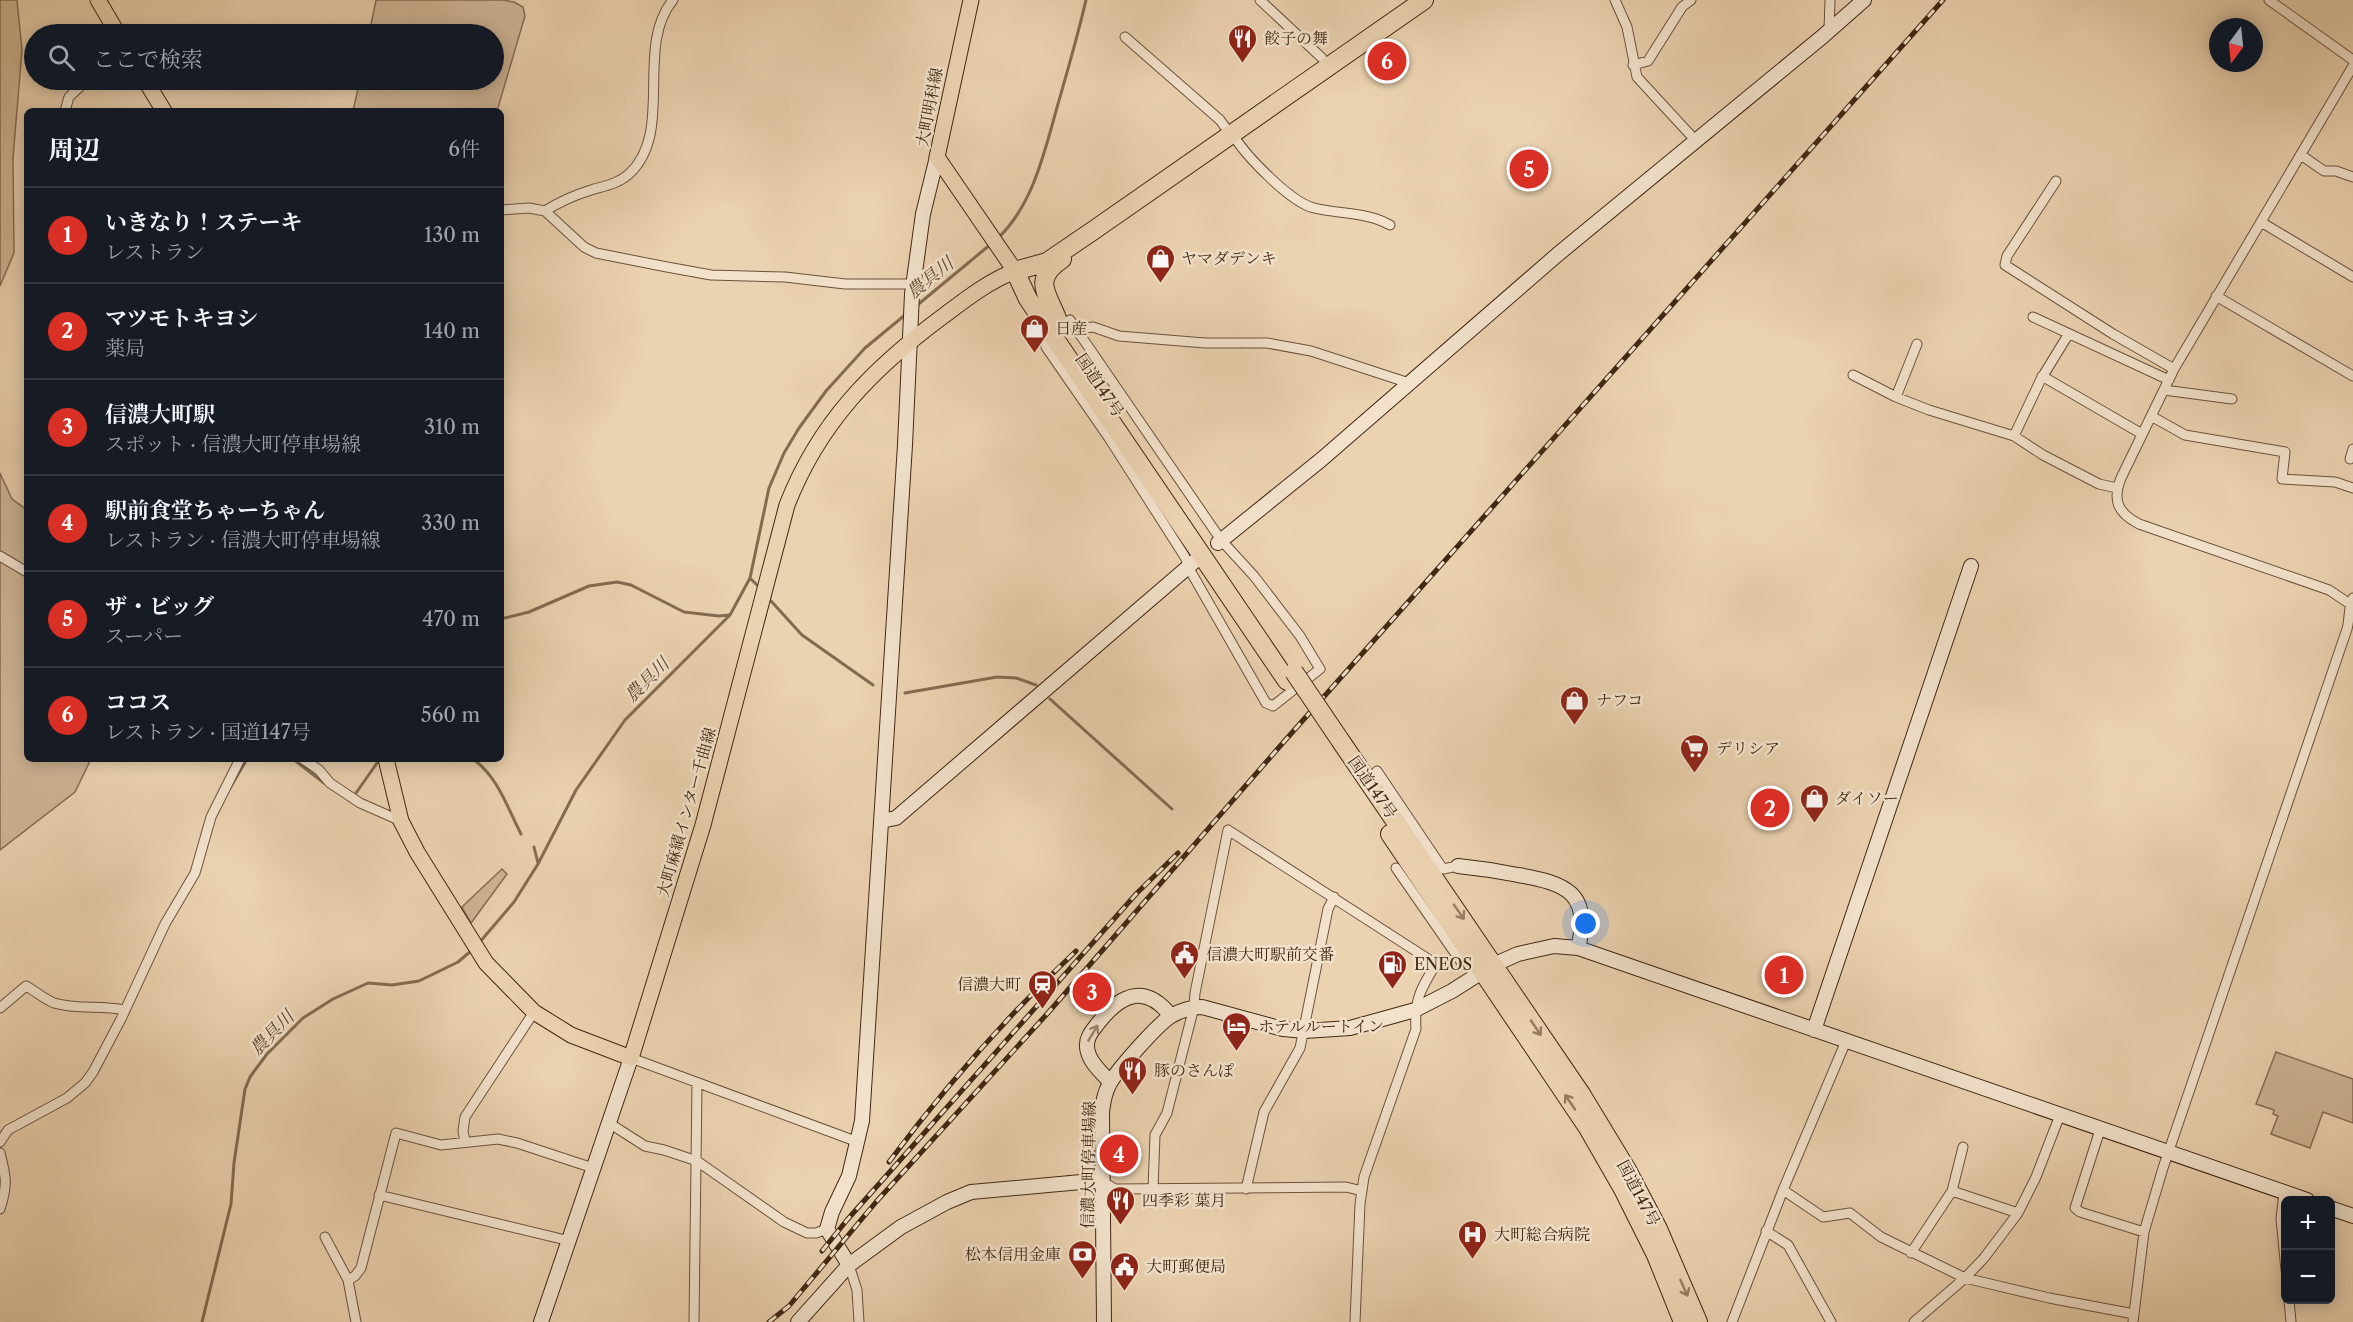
<!DOCTYPE html>
<html lang="ja">
<meta charset="utf-8">
<style>
:root{--surface:#171b24;--page:#20242c;--text:#f1f3f6;--muted:#9ea1a6;--line:#363941;--accent:#d93025}
body{margin:0;font-family:"Libre Caslon Text","Noto Serif JP",serif;background:var(--page);color:var(--text)}
.controls{position:absolute;right:18px;bottom:18px;display:grid;overflow:hidden;border-radius:9px;box-shadow:0 3px 15px #0003}
.controls button{width:54px;height:54px;display:grid;place-items:center;padding:0;border:0;border-bottom:2px solid var(--line);background:var(--surface);color:var(--text);font:30px sans-serif}
.compass{position:absolute;left:2209px;top:18px;width:54px;height:54px;border-radius:50%;background:var(--surface);box-shadow:0 3px 15px #0003;rotate:195deg}
.you{position:absolute;left:1586px;top:924px;width:21px;height:21px;margin:-15px;border:4px solid #fff;border-radius:50%;background:#1a73e8;box-shadow:0 0 0 9px #1a73e833}
.badge{display:grid;place-items:center;width:39px;height:39px;border-radius:50%;background:var(--accent);color:#fff;font-size:20px;font-weight:700}
.pin{position:absolute;translate:-50% -50%;border:3px solid #fff;box-shadow:0 2px 6px #0006}
.list{margin:0;padding:0;list-style:none}
h2{display:flex;justify-content:space-between;align-items:center;height:78px;margin:0;padding:0 24px;font-size:26px}
h2 small{font-size:20px;font-weight:400;color:var(--muted)}
.list li{display:grid;grid-template-columns:39px 1fr auto;gap:18px;align-items:center;box-sizing:border-box;height:96px;padding:0 24px;border-top:2px solid var(--line)}
.list b{display:block;font-size:22px;white-space:nowrap}
.list p{margin:0;font-size:20px;white-space:nowrap;color:var(--muted)}
.list em{font-size:20px;font-style:normal;color:var(--muted)}
.icon{flex:none;width:33px;height:33px;fill:none;stroke:currentColor;stroke-width:2;stroke-linecap:round;stroke-linejoin:round}
.map{position:relative;flex:none;width:2353px;height:1322px;overflow:hidden}
.search{position:absolute;background:var(--surface);box-shadow:0 3px 15px #0003;left:24px;top:24px;width:480px;height:66px;display:flex;align-items:center;gap:15px;box-sizing:border-box;padding:0 21px;border-radius:33px;color:var(--muted);font-size:22px}
.panel{position:absolute;background:var(--surface);box-shadow:0 3px 15px #0003;left:24px;top:108px;width:480px;height:654px;border-radius:9px}
.map>svg:first-child{display:block}
.green{fill:#ceb595;stroke:#876e54;stroke-width:1.5}
.lines{fill:none;stroke-linecap:round;stroke-linejoin:round}
.stream{stroke:#846b50;stroke-width:3}
.street-casing{stroke:#6b523a;stroke-width:11}
.secondary-casing{stroke:#402712;stroke-width:16}
.primary-casing{stroke:#402712;stroke-width:17}
.highway-casing{stroke:#402712;stroke-width:20}
.street{stroke:#f2e2cc;stroke-width:9}
.secondary{stroke:#f2e2cc;stroke-width:14}
.primary{stroke:#ebd2b0;stroke-width:15}
.highway{stroke:#ebd2b0;stroke-width:18}
.rail-casing{stroke:#402712;stroke-width:5}
.rail{stroke:#f2e2cc;stroke-width:3;stroke-dasharray:9;stroke-linecap:butt}
.highway-bridge-casing{stroke:#402712;stroke-width:20;stroke-linecap:butt}
.highway-bridge{stroke:#ebd2b0;stroke-width:18}
.oneway{stroke:#967c61}
.oneway2{stroke:#99846f}
.labels{text-anchor:middle;stroke-width:5;stroke-linejoin:round;paint-order:stroke}
.poi-label{font-size:16px;fill:#402712;stroke:#f2e2cc;text-anchor:start}
.street-label{font-size:16px;fill:#402712;stroke:#f2e2cc}
.water-label{font-size:18px;font-style:italic;fill:#624931;stroke:#f2e2cc}
</style>
<div class="map">
<svg width="2353" height="1322" viewBox="0 0 2353 1322">
<rect width="100%" height="100%" fill="#ebd2b0"/>
<filter id="stains"><feTurbulence type="fractalNoise" baseFrequency=".00333" numOctaves="4"/><feColorMatrix values="0 0 0 0 .2 0 0 0 0 .09 0 0 0 0 .02 0 0 0 .5 -.17"/></filter>
<radialGradient id="worn" r=".72"><stop offset=".6" stop-color="#630" stop-opacity="0"/><stop offset="1" stop-color="#630" stop-opacity=".3"/></radialGradient>
<path class="green" d="M0 0H17L22 50 13 158 14 253 0 286Z
M376 0H503L514 2 523 7 525 16 497 111H353L360 80H494V34H369Z
M0 473 12 499 27 510V759H91L75 792 0 850Z
M502 869 507 874 471 923 462 907Z
M2276 1052 2353 1079V1123L2323 1112 2310 1148 2271 1134 2278 1116 2273 1114 2274 1110 2256 1104Z"/>
<g class="lines">
<path class="stream" d="M998 238C1034 204 1045 149 1058 104 1068 69 1078 35 1086 0
M915 307 991 244
M750 578 757 585
M771 601 802 635 873 685
M501 619 529 612 589 586 617 582 631 585 684 612 719 616 729 615
M905 693 997 677 1016 678 1036 685
M1050 699 1172 809
M293 759 324 783
M473 759C498 777 507 807 521 834
M230 788 247 759
M356 793 377 763V759
M534 847 538 863
M479 943 514 902 538 864 576 790 625 720 730 615 750 578 769 488 784 453 799 428 826 391 865 348 905 315
M202 1322 231 1204 234 1163 245 1089 250 1077 267 1054 303 1018 333 999 368 983 392 985 419 981 458 962 472 950"/>
<defs>
<path id="street" d="M1260 0 1322 58
M1615 0 1627 27 1637 77 1696 141
M2269 0 2353 60
M1829 31 1830 0
M1125 37 1220 120 1225 127
M1633 65 1648 61 1682 7 1691 0
M65 111 69 97 87 80
M1233 135C1246 156 1290 202 1314 208 1338 214 1368 212 1390 225
M2301 155 2324 171H2336L2353 177
M2056 181 2007 256 2005 265 2113 334 2174 369
M501 210 529 208 545 211 584 247 596 253 667 267 711 275 785 277 845 284H913
M545 211C559 202 575 195 591 190 604 186 618 184 629 174 675 132 634 47 673 0
M2261 222 2353 277
M2216 296 2353 376
M2033 317 2169 380
M1047 331 1044 337 1046 347 1109 438 1185 557 1191 572 1266 703 1273 706 1320 669 1300 636 1254 576 1221 540 1070 320 1059 325
M1076 332 1084 328 1093 327 1119 336 1205 343H1267L1311 351 1409 383
M1853 375 1896 397 1929 410 2014 436 2043 455 2099 484 2117 488
M2042 376 2142 434
M2164 390 2232 399
M1896 397 1917 344
M2151 416 2185 435 2285 452 2282 479 2335 482 2353 488
M2014 436 2041 379 2068 335
M2350 459 2353 449
M0 556 27 572
M2350 604 2329 590 2139 524C2118 513 2112 501 2121 478L2174 369 2353 66
M303 759 319 770 330 783 360 803 401 821
M1377 771 1443 869 1458 866
M1396 868 1464 966 1480 971
M0 1008 26 986C35 991 44 999 54 1003 77 1010 101 1005 124 1010
M631 1058 858 1142
M609 1123 645 1146 664 1150 697 1161 784 1222 807 1233H816L827 1229
M2100 1130 2075 1208 2080 1212 2144 1232
M465 1141 463 1131 465 1117 534 1012
M0 1142 8 1130 67 1098 85 1083 93 1072 121 1019 165 924 195 873 211 817 240 759
M0 1153C6 1176 8 1185 0 1209
M1103 1182 1115 1189 1346 1187 1362 1191
M1153 1189 1155 1135 1167 1113 1194 1007 1195 993 1228 830 1436 964C1421 988 1414 1000 1416 1029L1364 1177 1360 1204 1355 1322
M1246 1189 1264 1112 1300 1048 1328 909 1334 897
M1783 1190 1823 1217 1850 1213 1881 1237 1965 1278 2049 1298 2134 1314
M1952 1191 1963 1147
M2284 1193 2281 1219 2286 1270
M379 1195 570 1241
M1766 1231 1788 1245 1831 1322
M325 1237 348 1280 356 1322
M1911 1253 1952 1191 2018 1213
M849 1265 857 1290 859 1322
M348 1280 355 1276 361 1268 396 1133 441 1145 498 1139 517 1143 593 1168
M2289 1300 2291 1322
M694 1322 697 1083
M1732 1322 1783 1190 1846 1041
M1914 1322 1965 1278 1984 1258 2018 1213 2036 1177 2060 1115
M2133 1322 2144 1232 2163 1168 2347 629C2350 619 2348 607 2353 598"/>
<path id="secondary" d="M1218 543 1322 459 1557 255 1822 37 1864 0
M881 821 896 818 1195 561
M1458 866C1478 868 1498 871 1518 875 1566 883 1592 893 1578 948
M1814 1030 1971 566
M1110 1082C1101 1072 1088 1061 1087 1047 1086 1037 1093 1030 1099 1022 1122 993 1146 984 1171 1016
M2330 1208 2353 1216
M849 1265 827 1229 832 1212 849 1176 862 1121 905 445 912 294 923 214 937 157
M541 1322 631 1058
M798 1322 849 1265 901 1227 947 1202 971 1192 1092 1181 1103 1182
M1104 1322 1102 1112C1103 1103 1104 1094 1109 1085 1115 1072 1158 1024 1171 1016 1180 1011 1191 1007 1202 1007L1283 1029 1305 1031 1350 1028 1415 1010 1452 991 1493 965 1518 954 1554 946 1578 948 2307 1200"/>
<path id="primary" d="M98 0 118 34
M145 80 164 111
M386 759 401 821 417 852 486 963 534 1012 571 1035 631 1058 703 825 787 505C819 423 872 369 942 317 965 300 987 282 1015 271L937 157 971 0"/>
<path id="highway" d="M1015 271 1047 262 1094 230 1424 0
M1015 271 1028 299 1287 681
M1059 325C1052 297 1028 282 1062 259
M1342 743 1581 1094 1627 1170 1658 1229 1698 1322
M1390 834 1588 1128 1623 1189 1656 1255 1683 1322"/>
</defs>
<use href="#street" class="street-casing"/>
<use href="#secondary" class="secondary-casing"/>
<use href="#primary" class="primary-casing"/>
<use href="#highway" class="highway-casing"/>
<use href="#street" class="street"/>
<use href="#secondary" class="secondary"/>
<use href="#primary" class="primary"/>
<use href="#highway" class="highway"/>
<defs>
<path id="rail" d="M889 1162C945 1087 1008 1015 1076 951
M822 1251 847 1220 1137 893 1178 853
M769 1322 789 1306 876 1202 1047 1014 1281 745 1943 0"/>
</defs>
<use href="#rail" class="rail-casing"/>
<use href="#rail" class="rail"/>
<defs>
<path id="highway-bridge" d="M1294 672 1342 743"/>
</defs>
<use href="#highway-bridge" class="highway-bridge-casing"/>
<use href="#highway-bridge" class="highway-bridge"/>
</g>
<defs><path id="oneway-shaft" d="M-6 0H5M1.5-3L5.5 0L1.5 3" fill="none" stroke-width="1.6" stroke-linecap="round" stroke-linejoin="round" transform="scale(1.5)"/></defs>
<g class="oneway">
<use href="#oneway-shaft" transform="translate(1459 912) rotate(55)"/>
<use href="#oneway-shaft" transform="translate(1536 1028) rotate(56)"/>
<use href="#oneway-shaft" transform="translate(1570 1102) rotate(-124)"/>
<use href="#oneway-shaft" transform="translate(1684 1288) rotate(66)"/>
</g>
<use class="oneway2" href="#oneway-shaft" transform="translate(1093 1033) rotate(-59)"/>
<defs>
<symbol id="restaurant-pin" viewBox="-11 -11 22 30"><path d="M0 17L-7.5 6A9.5 9.5 0 1 1 7.5 6Z" fill="#8f2418" stroke="#f2e2cc"/><path d="M-5-6h1v4h1v-4h1v4h1v-4h1v5L-1.5 .5V6h-2V.5L-5-1ZM5-6V6H3V1.5H1.5Q1.5-4 5-6Z" fill="#fff"/></symbol>
<symbol id="shop-pin" viewBox="-11 -11 22 30"><path d="M0 17L-7.5 6A9.5 9.5 0 1 1 7.5 6Z" fill="#8f2418" stroke="#f2e2cc"/><path d="M-5-2.5h2.3a2.7 3.5 0 0 1 5.4 0H5L5.5 6h-11ZM-1.5-2.5h3a1.5 2.3 0 0 0-3 0Z" fill="#fff"/></symbol>
<symbol id="supermarket-pin" viewBox="-11 -11 22 30"><path d="M0 17L-7.5 6A9.5 9.5 0 1 1 7.5 6Z" fill="#8f2418" stroke="#f2e2cc"/><path d="M-6-5.5h2.5l.6 2H6L4.5 2H-2.5L-4.4-4H-6ZM-1.5 3.2a1.3 1.3 0 1 0 .1 0ZM3 3.2a1.3 1.3 0 1 0 .1 0Z" fill="#fff"/></symbol>
<symbol id="civic-pin" viewBox="-11 -11 22 30"><path d="M0 17L-7.5 6A9.5 9.5 0 1 1 7.5 6Z" fill="#8f2418" stroke="#f2e2cc"/><path d="M-.6-6.5H3V-4.5H.6V-3L4-1V1h2V6H-6V1h2V-1L-.6-3ZM-1.2 2.5V6h2.4V2.5Z" fill="#fff"/></symbol>
<symbol id="fuel-pin" viewBox="-11 -11 22 30"><path d="M0 17L-7.5 6A9.5 9.5 0 1 1 7.5 6Z" fill="#8f2418" stroke="#f2e2cc"/><path d="M-5.5-6h7V0h2V4h1.3V-2.5L3-4.5l.8-.8L6-3V5H2.5V1h-1V6h-7ZM-4.2-4.7v3.2H.2V-4.7Z" fill="#fff"/></symbol>
<symbol id="station-pin" viewBox="-11 -11 22 30"><path d="M0 17L-7.5 6A9.5 9.5 0 1 1 7.5 6Z" fill="#8f2418" stroke="#f2e2cc"/><path d="M-3-6H3Q5-6 5-4V2Q5 4 3 4L4.5 6H3L1.5 4h-3L-3 6H-4.5L-3 4Q-5 4-5 2V-4Q-5-6-3-6ZM-3.5-4v3h7v-3ZM-3.5 1v1.5H-2V1ZM2 1v1.5H3.5V1Z" fill="#fff"/></symbol>
<symbol id="hotel-pin" viewBox="-11 -11 22 30"><path d="M0 17L-7.5 6A9.5 9.5 0 1 1 7.5 6Z" fill="#8f2418" stroke="#f2e2cc"/><path d="M-6-4.5h1.5V1H6V5H4.5V3h-9V5H-6ZM-4 0a1.8 1.8 0 1 1 3.6 0ZM.5 0V-2.5h3Q6-2.5 6 0Z" fill="#fff"/></symbol>
<symbol id="hospital-pin" viewBox="-11 -11 22 30"><path d="M0 17L-7.5 6A9.5 9.5 0 1 1 7.5 6Z" fill="#8f2418" stroke="#f2e2cc"/><path d="M-5-5h3v3.5h4V-5h3V5h-3V1.5h-4V5h-3Z" fill="#fff"/></symbol>
<symbol id="bank-pin" viewBox="-11 -11 22 30"><path d="M0 17L-7.5 6A9.5 9.5 0 1 1 7.5 6Z" fill="#8f2418" stroke="#f2e2cc"/><path d="M-6-4H6V4H-6ZM0-2.3a2.3 2.3 0 1 0 0 4.6a2.3 2.3 0 1 0 0-4.6Z" fill="#fff"/></symbol>
</defs>
<g fill-rule="evenodd">
<use href="#restaurant-pin" x="1226" y="22" width="33" height="45"/>
<use href="#shop-pin" x="1144" y="242" width="33" height="45"/>
<use href="#shop-pin" x="1018" y="312" width="33" height="45"/>
<use href="#shop-pin" x="1558" y="684" width="33" height="45"/>
<use href="#supermarket-pin" x="1678" y="732" width="33" height="45"/>
<use href="#shop-pin" x="1798" y="782" width="33" height="45"/>
<use href="#civic-pin" x="1168" y="938" width="33" height="45"/>
<use href="#fuel-pin" x="1376" y="948" width="33" height="45"/>
<use href="#station-pin" x="1026" y="968" width="33" height="45"/>
<use href="#hotel-pin" x="1220" y="1010" width="33" height="45"/>
<use href="#restaurant-pin" x="1116" y="1054" width="33" height="45"/>
<use href="#restaurant-pin" x="1104" y="1184" width="33" height="45"/>
<use href="#hospital-pin" x="1456" y="1218" width="33" height="45"/>
<use href="#bank-pin" x="1066" y="1238" width="33" height="45"/>
<use href="#civic-pin" x="1108" y="1250" width="33" height="45"/>
</g>
<g class="labels">
<g class="poi-label">
<text x="1264" y="44">餃子の舞</text>
<text x="1181" y="264">ヤマダデンキ</text>
<text x="1055" y="334">日産</text>
<text x="1596" y="706">ナフコ</text>
<text x="1716" y="754">デリシア</text>
<text x="1835" y="804">ダイソー</text>
<text x="1206" y="960">信濃大町駅前交番</text>
<text x="1414" y="970">ENEOS</text>
<text x="1021" y="990" text-anchor="end">信濃大町</text>
<text x="1258" y="1032">ホテルルートイン</text>
<text x="1154" y="1076">豚のさんぽ</text>
<text x="1142" y="1206">四季彩 葉月</text>
<text x="1494" y="1240">大町総合病院</text>
<text x="1061" y="1260" text-anchor="end">松本信用金庫</text>
<text x="1146" y="1272">大町郵便局</text>
</g>
<g class="street-label">
<text transform="translate(929 107) rotate(-79)" y="6">大町明科線</text>
<text transform="translate(1100 385) rotate(56)" y="6">国道147号</text>
<text transform="translate(1373 787) rotate(55)" y="6">国道147号</text>
<text transform="translate(686 812) rotate(-74)" y="6">大町麻績インター千曲線</text>
<text transform="translate(1088 1165) rotate(-89)" y="6">信濃大町停車場線</text>
<text transform="translate(1639 1193) rotate(62)" y="6">国道147号</text>
</g>
<g class="water-label">
<text transform="translate(930 278) rotate(-39)" y="6">農具川</text>
<text transform="translate(647 680) rotate(-45)" y="6">農具川</text>
<text transform="translate(272 1033) rotate(-46)" y="6">農具川</text>
</g>
</g>
<rect width="100%" height="100%" filter="url(#stains)"/>
<rect width="100%" height="100%" fill="url(#worn)"/>
</svg>
<div class="controls">
<button>+</button>
<button>−</button>
</div>
<svg class="compass" viewBox="-18 -18 36 36"><path d="M0-13l5 13h-10z" fill="#e53935"/><path d="M0 13l5-13h-10z" fill="#9ea1a6"/></svg>
<div class="you"></div>
<div class="pin badge" style="left:1784px;top:975px">1</div>
<div class="pin badge" style="left:1770px;top:808px">2</div>
<div class="pin badge" style="left:1092px;top:992px">3</div>
<div class="pin badge" style="left:1119px;top:1154px">4</div>
<div class="pin badge" style="left:1529px;top:169px">5</div>
<div class="pin badge" style="left:1387px;top:61px">6</div>
<div class="search"><svg class="icon" aria-label="search" viewBox="0 0 24 24"><circle cx="10" cy="10" r="6"/><path d="M15 15l6 6"/></svg>ここで検索</div>
<section class="panel">
<h2>周辺<small>6件</small></h2>
<ul class="list">
<li><span class="badge">1</span><div><b>いきなり！ステーキ</b><p>レストラン</p></div><em>130 m</em></li>
<li><span class="badge">2</span><div><b>マツモトキヨシ</b><p>薬局</p></div><em>140 m</em></li>
<li><span class="badge">3</span><div><b>信濃大町駅</b><p>スポット · 信濃大町停車場線</p></div><em>310 m</em></li>
<li><span class="badge">4</span><div><b>駅前食堂ちゃーちゃん</b><p>レストラン · 信濃大町停車場線</p></div><em>330 m</em></li>
<li><span class="badge">5</span><div><b>ザ・ビッグ</b><p>スーパー</p></div><em>470 m</em></li>
<li><span class="badge">6</span><div><b>ココス</b><p>レストラン · 国道147号</p></div><em>560 m</em></li>
</ul>
</section>
</div>
